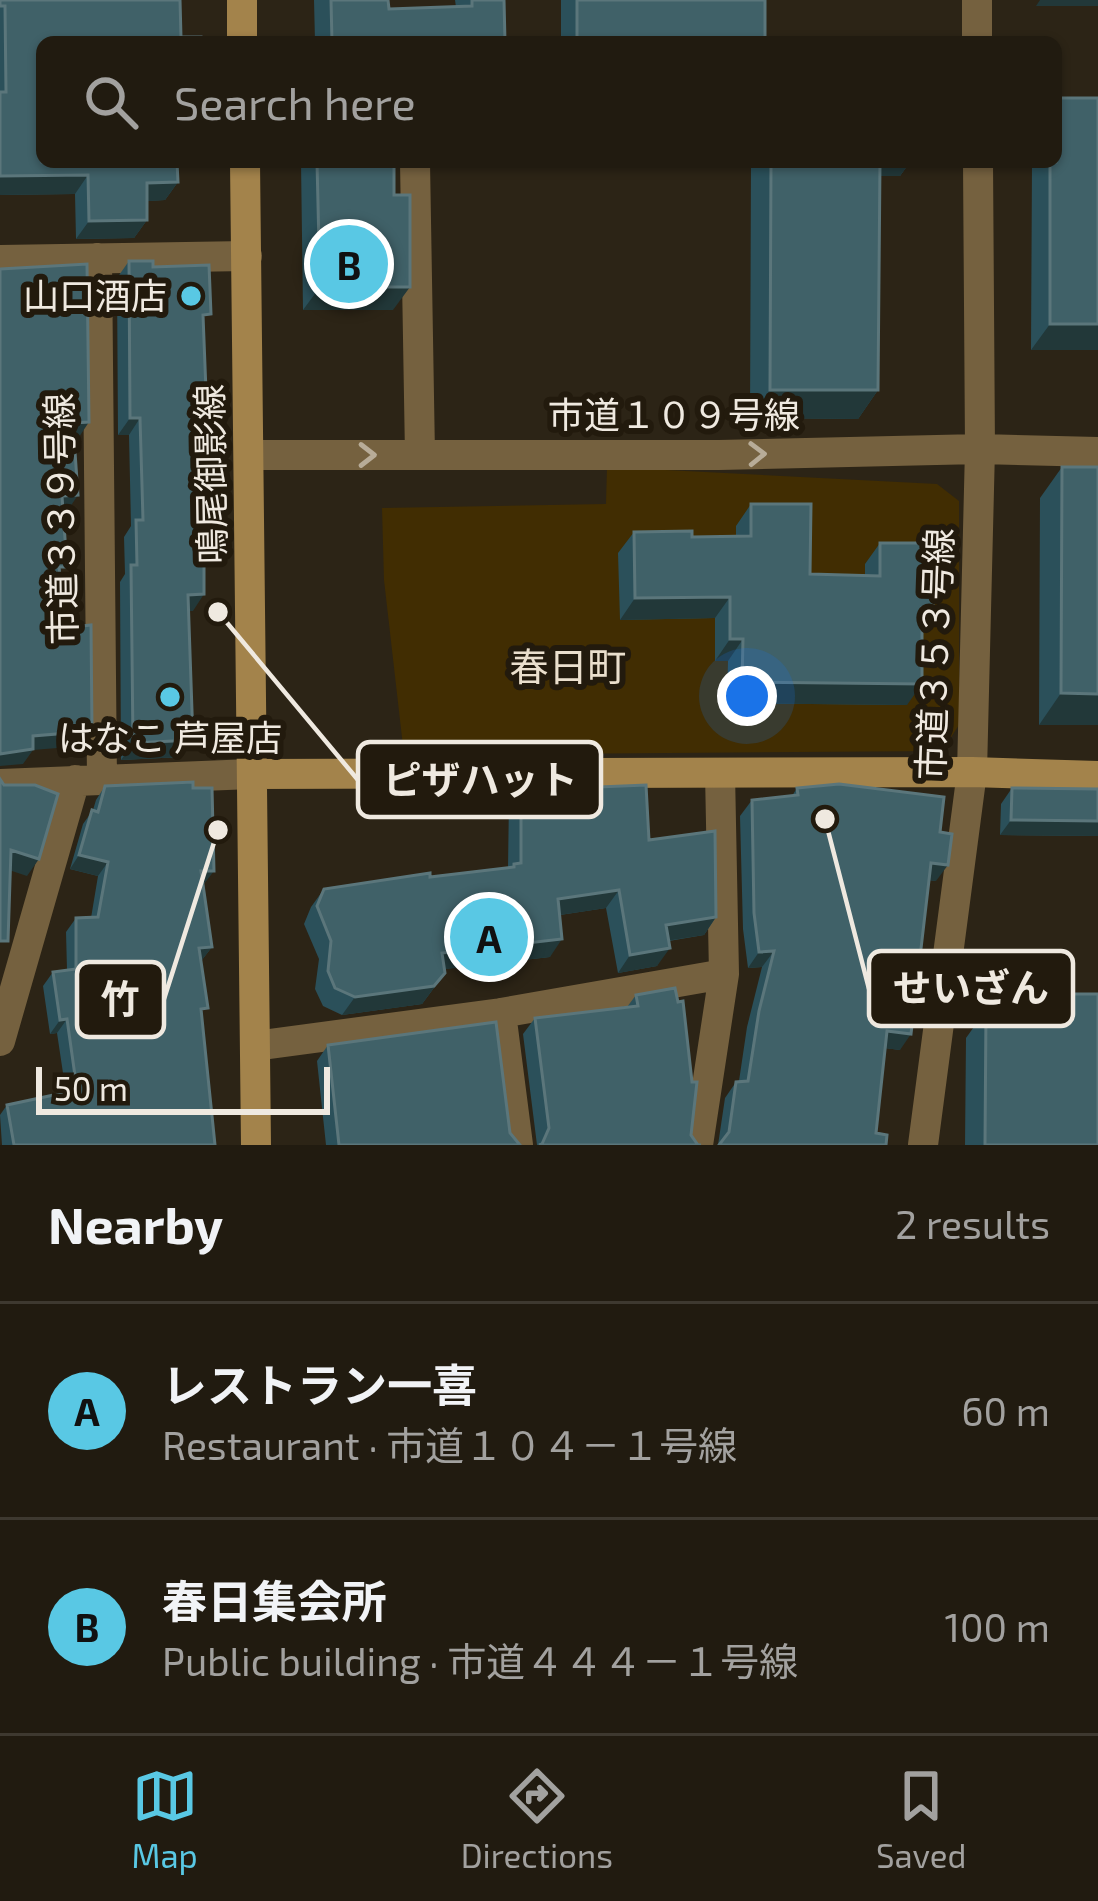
<!DOCTYPE html>
<meta charset="utf-8">
<style>
:root{--surface:#211b10;--page:#292419;--text:#f1f3f6;--muted:#a2a19f;--line:#3e3930;--accent:#59c8e4}
body{margin:0;font-family:"Exo 2","Noto Sans JP",sans-serif;background:var(--page);color:var(--text)}
.scale{position:absolute;left:36px;bottom:30px;width:294px;box-sizing:border-box;padding-left:12px;border:6px solid #efe9e0;border-top:0;font-size:33px;line-height:42px;white-space:nowrap;color:#efe9e0;-webkit-text-stroke:9px #221a0d;paint-order:stroke}
.you{position:absolute;left:747px;top:696px;width:42px;height:42px;margin:-30px;border:9px solid #fff;border-radius:50%;background:#1a73e8;box-shadow:0 0 0 18px #1a73e833}
.badge{display:grid;place-items:center;width:78px;height:78px;border-radius:50%;background:var(--accent);color:#111;font-size:39px;font-weight:700}
.pin{position:absolute;translate:-50% -50%;border:6px solid #fff;box-shadow:0 3px 12px #0006}
.list{margin:0;padding:0;list-style:none}
h2{display:flex;justify-content:space-between;align-items:center;height:156px;margin:0;padding:0 48px;font-size:51px}
h2 small{font-size:39px;font-weight:400;color:var(--muted)}
.list li{display:grid;grid-template-columns:78px 1fr auto;gap:36px;align-items:center;box-sizing:border-box;height:216px;padding:0 48px;border-top:3px solid var(--line)}
.list b{display:block;font-size:45px;white-space:nowrap}
.list p{margin:0;font-size:39px;white-space:nowrap;color:var(--muted)}
.list em{font-size:39px;font-style:normal;color:var(--muted)}
.icon{flex:none;width:66px;height:66px;fill:none;stroke:currentColor;stroke-width:2;stroke-linecap:round;stroke-linejoin:round}
.map{position:relative;flex:none;width:1098px;height:1145px;overflow:hidden}
.search{position:absolute;background:var(--surface);box-shadow:0 3px 9px #0004;left:36px;right:36px;top:36px;height:132px;display:flex;align-items:center;gap:30px;box-sizing:border-box;padding:0 42px;border-radius:18px;color:var(--muted);font-size:45px}
.sheet{height:588px;background:var(--surface)}
nav{display:flex;justify-content:space-around;align-items:center;box-sizing:border-box;height:168px;border-top:3px solid var(--line);background:var(--surface);font-size:33px;color:var(--muted)}
nav a{display:grid;justify-items:center;gap:6px}
nav .on{color:var(--accent)}
.map>svg:first-child{display:block}
.green{fill:#412d02}
.lines{fill:none;stroke-linecap:round;stroke-linejoin:round}
.street{stroke:#75613f;stroke-width:30}
.secondary{stroke:#a3834b;stroke-width:30}
.wall{fill:#2b505a}
.shaded-wall{fill:#223839}
.building{fill:#406168;stroke:#5b767b;stroke-width:3}
.oneway{stroke:#b8ac98}
.poi-dot{fill:#59c8e4;stroke:#221a0d;stroke-width:4.5}
.labels{text-anchor:middle;stroke-width:12;stroke-linejoin:round;paint-order:stroke}
.poi-label{font-size:36px;fill:#efe9e0;stroke:#221a0d;text-anchor:end}
.street-label{font-size:36px;fill:#efe9e0;stroke:#221a0d}
.neighbourhood-label{font-size:39px;fill:#eadfcd;stroke:#221a0d}
.leader{fill:none;stroke:#efe9e0;stroke-width:4.5}
.callout-dot{fill:#efe9e0;stroke:#221a0d;stroke-width:4.5}
.callout{fill:#221a0d;stroke:#efe9e0;stroke-width:4.5}
.callout-label{font-size:39px;text-anchor:middle;font-weight:bold;fill:#efe9e0}
</style>
<div class="map">
<svg width="1098" height="1145" viewBox="0 0 1098 1145">
<rect width="100%" height="100%" fill="#2c2416"/>
<path class="green" d="M607 467 937 484 959 501V725L942 751 404 755 384 580 382 508 606 504Z"/>
<g class="lines">
<path class="street" d="M977 0V42
M415 162 420 455
M97 258 102 780
M0 260 247 256
M250 455H719L980 449 1098 452
M0 784 252 774
M501 1013 518 1145
M0 1041 75 780
M255 1046 501 1013 724 974
M698 1145 724 974 720 773
M923 1145 972 772 980 449 978 162"/>
<path class="secondary" d="M242 0V42
M245 162 256 1145
M252 774 972 772 1098 776"/>
</g>
<path class="wall" d="M0 0 178 182 165 200 147 201V220L134 238 76 239 75 194 0 195Z
M298 0H388L389 9 456 7 455 0H504V42H315L314 0Z
M561 0H765V42H561Z
M1098 98V350H1031L1032 162H1056Z
M301 162H394L393 310H303Z
M751 162H910L900 176H880L878 390 858 419 750 418Z
M129 261 153 267 204 324 196 459 193 611H189L182 757 121 760 120 582 125 574 124 537 131 526 129 435H118L117 278Z
M1062 467H1098V725H1039L1040 498Z
M751 504 810 574 865 575V564L880 543 922 625 907 705 727 703 728 661H715V618L620 620 618 553 634 532 692 537H736V526Z
M521 780 599 787 716 917 704 935 669 941 657 966 618 973 606 908 560 915 550 957 444 969 445 973 422 1004 342 1015 323 1006 315 989 319 959 304 924 311 907 324 889 508 868 509 798Z
M105 786 204 884 212 947 201 961 202 1017 215 1145H2L0 1115 7 1105 66 1093 57 1033 50 1034 43 986 53 972 67 970 66 932 76 918H91L98 876 70 869 83 824 93 810 96 800Z
M797 788 936 881 929 880 900 1050 885 1048 876 1133 718 1145 725 1098 736 1082 739 1081 747 1027 762 967 748 968 743 929 740 816 752 800 792 796Z
M1012 788 1098 789V836L1000 835 1001 804Z
M1014 994 1098 1145H965L966 1038 986 1010H1002Z
M636 995 691 1135 698 1145H701H537L523 1034 535 1018 627 1007Z
M328 1045 510 1133 520 1145H326L317 1061Z"/>
<path class="shaded-wall" d="M1040 0H1098V6H1036Z
M870 162H910L900 176H860Z
M88 175 75 194 0 195V176Z
M178 182 165 200 134 202 147 183Z
M147 220 134 238 76 239 89 221Z
M320 287H410L393 310H303Z
M1050 324H1098V350H1031Z
M770 390H878L858 419 750 418Z
M130 418H140L129 435H118Z
M89 422 79 437H63L73 423Z
M208 442 196 459V443Z
M78 495 68 510 52 511 62 496Z
M204 594 193 611H177L188 595Z
M730 597 715 618 620 620 635 598Z
M922 608H933L918 630Z
M730 639H743L728 661H715Z
M742 682 922 684 907 705 727 703Z
M1061 693 1098 694V725H1039Z
M92 731 82 746 33 750 23 764 0 766V754L33 736Z
M193 740 182 757 121 760 133 743Z
M1011 820 1098 821V836L1000 835Z
M11 850 39 859 27 876 0 867Z
M79 855 108 862 98 876 70 869Z
M931 863 948 865 936 881 920 879Z
M201 871H214L204 884H191Z
M619 890 606 908 546 917 558 899Z
M716 917 704 935 653 943 666 925Z
M562 939 550 957 429 971 442 953Z
M212 947 202 960 190 962 199 948Z
M670 948 657 966 618 973 630 955Z
M774 951 762 967 748 968 759 952Z
M445 973 422 1004 342 1015 355 997Z
M67 1019 57 1033 50 1034 60 1020Z
M887 1031 911 1034 900 1050 876 1047Z"/>
<path class="building" d="M0 0H180L181 37H201V42H42V162H177L178 182 147 183V220L89 221 88 175 0 176V92H6L5 6H0Z
M331 0H388L389 9 472 6V0H504L505 42H332Z
M577 0H765V42H577Z
M1056 98H1098V324H1050V162H1056Z
M317 162H394V195H410V287H320Z
M771 162H880L878 390H770Z
M129 261H153V267L209 265 211 314 203 315 208 442 196 443 197 563 204 562V594L188 595 193 740 133 743 131 565H137L136 520H143L140 418H130Z
M87 264 89 422 73 423 78 495 62 496 67 567H59L65 628 91 625 92 731 33 736V749L0 754V269Z
M1062 467H1098V694L1061 693Z
M751 504H811L810 574 880 576V543H934L933 608H922V684L742 682 743 639H730V597L635 598 634 532 692 531V537L751 536Z
M0 779 4 785H35L58 794 39 859 11 850 8 941H0Z
M521 780H599V787L646 785 649 840 715 831 716 917 666 925 670 948 630 955 619 890 558 899 562 939 442 953 445 973 434 986 355 997 335 988 328 971 331 941 317 906 324 889 430 873V877L514 867V864L521 863Z
M193 782V788H212L214 871H201L212 947 199 948 208 1008 201 1009 215 1145H14L7 1105 77 1090 67 1019 60 1020 53 972 76 969V918L98 917 108 862 79 855 92 810 98 812 105 786Z
M839 784 944 797 940 832 952 834 948 865 931 863 911 1034 887 1031 876 1133 887 1135 886 1145H719L729 1132 736 1082 748 1081 759 1011 774 951 759 952 754 913 752 800 798 795 797 788Z
M1012 788 1098 789V821L1011 820Z
M675 988 678 1002 683 1001 692 1082H697L691 1135 698 1145H701H539L542 1144 549 1128 535 1018 638 1006 636 995Z
M1014 994H1098V1145H985L986 1010H1014Z
M496 1022 510 1133 520 1145H339L328 1045Z"/>
<defs><path id="oneway-chevron" d="M-2-3.5L2.5 0L-2 3.5" fill="none" stroke-width="1.6" stroke-linecap="round" stroke-linejoin="round" transform="scale(3)"/></defs>
<g class="oneway">
<use href="#oneway-chevron" transform="translate(757 454) rotate(-1)"/>
<use href="#oneway-chevron" transform="translate(367 455)"/>
</g>
<g class="poi-dot">
<circle cx="191" cy="296" r="12"/>
<circle cx="170" cy="697" r="12"/>
</g>
<g class="labels">
<g class="poi-label">
<text x="167" y="309">山口酒店</text>
<text x="170" y="751" text-anchor="middle">はなこ 芦屋店</text>
</g>
<g class="street-label">
<text x="674" y="428">市道１０９号線</text>
<text transform="translate(211 474) rotate(-91)" y="13">鳴尾御影線</text>
<text transform="translate(61 519) rotate(-91)" y="13">市道３３９号線</text>
<text transform="translate(935 654) rotate(-88)" y="13">市道３５３号線</text>
</g>
<g class="neighbourhood-label">
<text x="568" y="681">春日町</text>
</g>
</g>
<path class="leader" d="M218 612L358 780M825 819L869 989M218 830L164 999"/>
<g class="callout-dot">
<circle cx="218" cy="612" r="12"/>
<circle cx="825" cy="819" r="12"/>
<circle cx="218" cy="830" r="12"/>
</g>
<g class="callout">
<rect x="358" y="742" width="243" height="75" rx="12"/>
<rect x="869" y="951" width="204" height="75" rx="12"/>
<rect x="77" y="962" width="87" height="75" rx="12"/>
</g>
<g class="callout-label">
<text x="480" y="794">ピザハット</text>
<text x="971" y="1002">せいざん</text>
<text x="120" y="1013">竹</text>
</g>
</svg>
<div class="scale">50 m</div>
<div class="you"></div>
<div class="pin badge" style="left:489px;top:937px">A</div>
<div class="pin badge" style="left:349px;top:264px">B</div>
<div class="search"><svg class="icon" aria-label="search" viewBox="0 0 24 24"><circle cx="10" cy="10" r="6"/><path d="M15 15l6 6"/></svg>Search here</div>
</div>
<section class="sheet">
<h2>Nearby<small>2 results</small></h2>
<ul class="list">
<li><span class="badge">A</span><div><b>レストラン一喜</b><p>Restaurant · 市道１０４－１号線</p></div><em>60 m</em></li>
<li><span class="badge">B</span><div><b>春日集会所</b><p>Public building · 市道４４４－１号線</p></div><em>100 m</em></li>
</ul>
</section>
<nav>
<a class="on"><svg class="icon" aria-label="map" viewBox="0 0 24 24"><path d="M3 6l6-2 6 2 6-2v14l-6 2-6-2-6 2zM9 4v14M15 6v14"/></svg>Map</a>
<a><svg class="icon" aria-label="directions" viewBox="0 0 24 24"><path d="M12 3l9 9-9 9-9-9zM9 14v-3h6M13 9l2 2-2 2"/></svg>Directions</a>
<a><svg class="icon" aria-label="saved" viewBox="0 0 24 24"><path d="M7 4h10v16l-5-4-5 4z"/></svg>Saved</a>
</nav>
